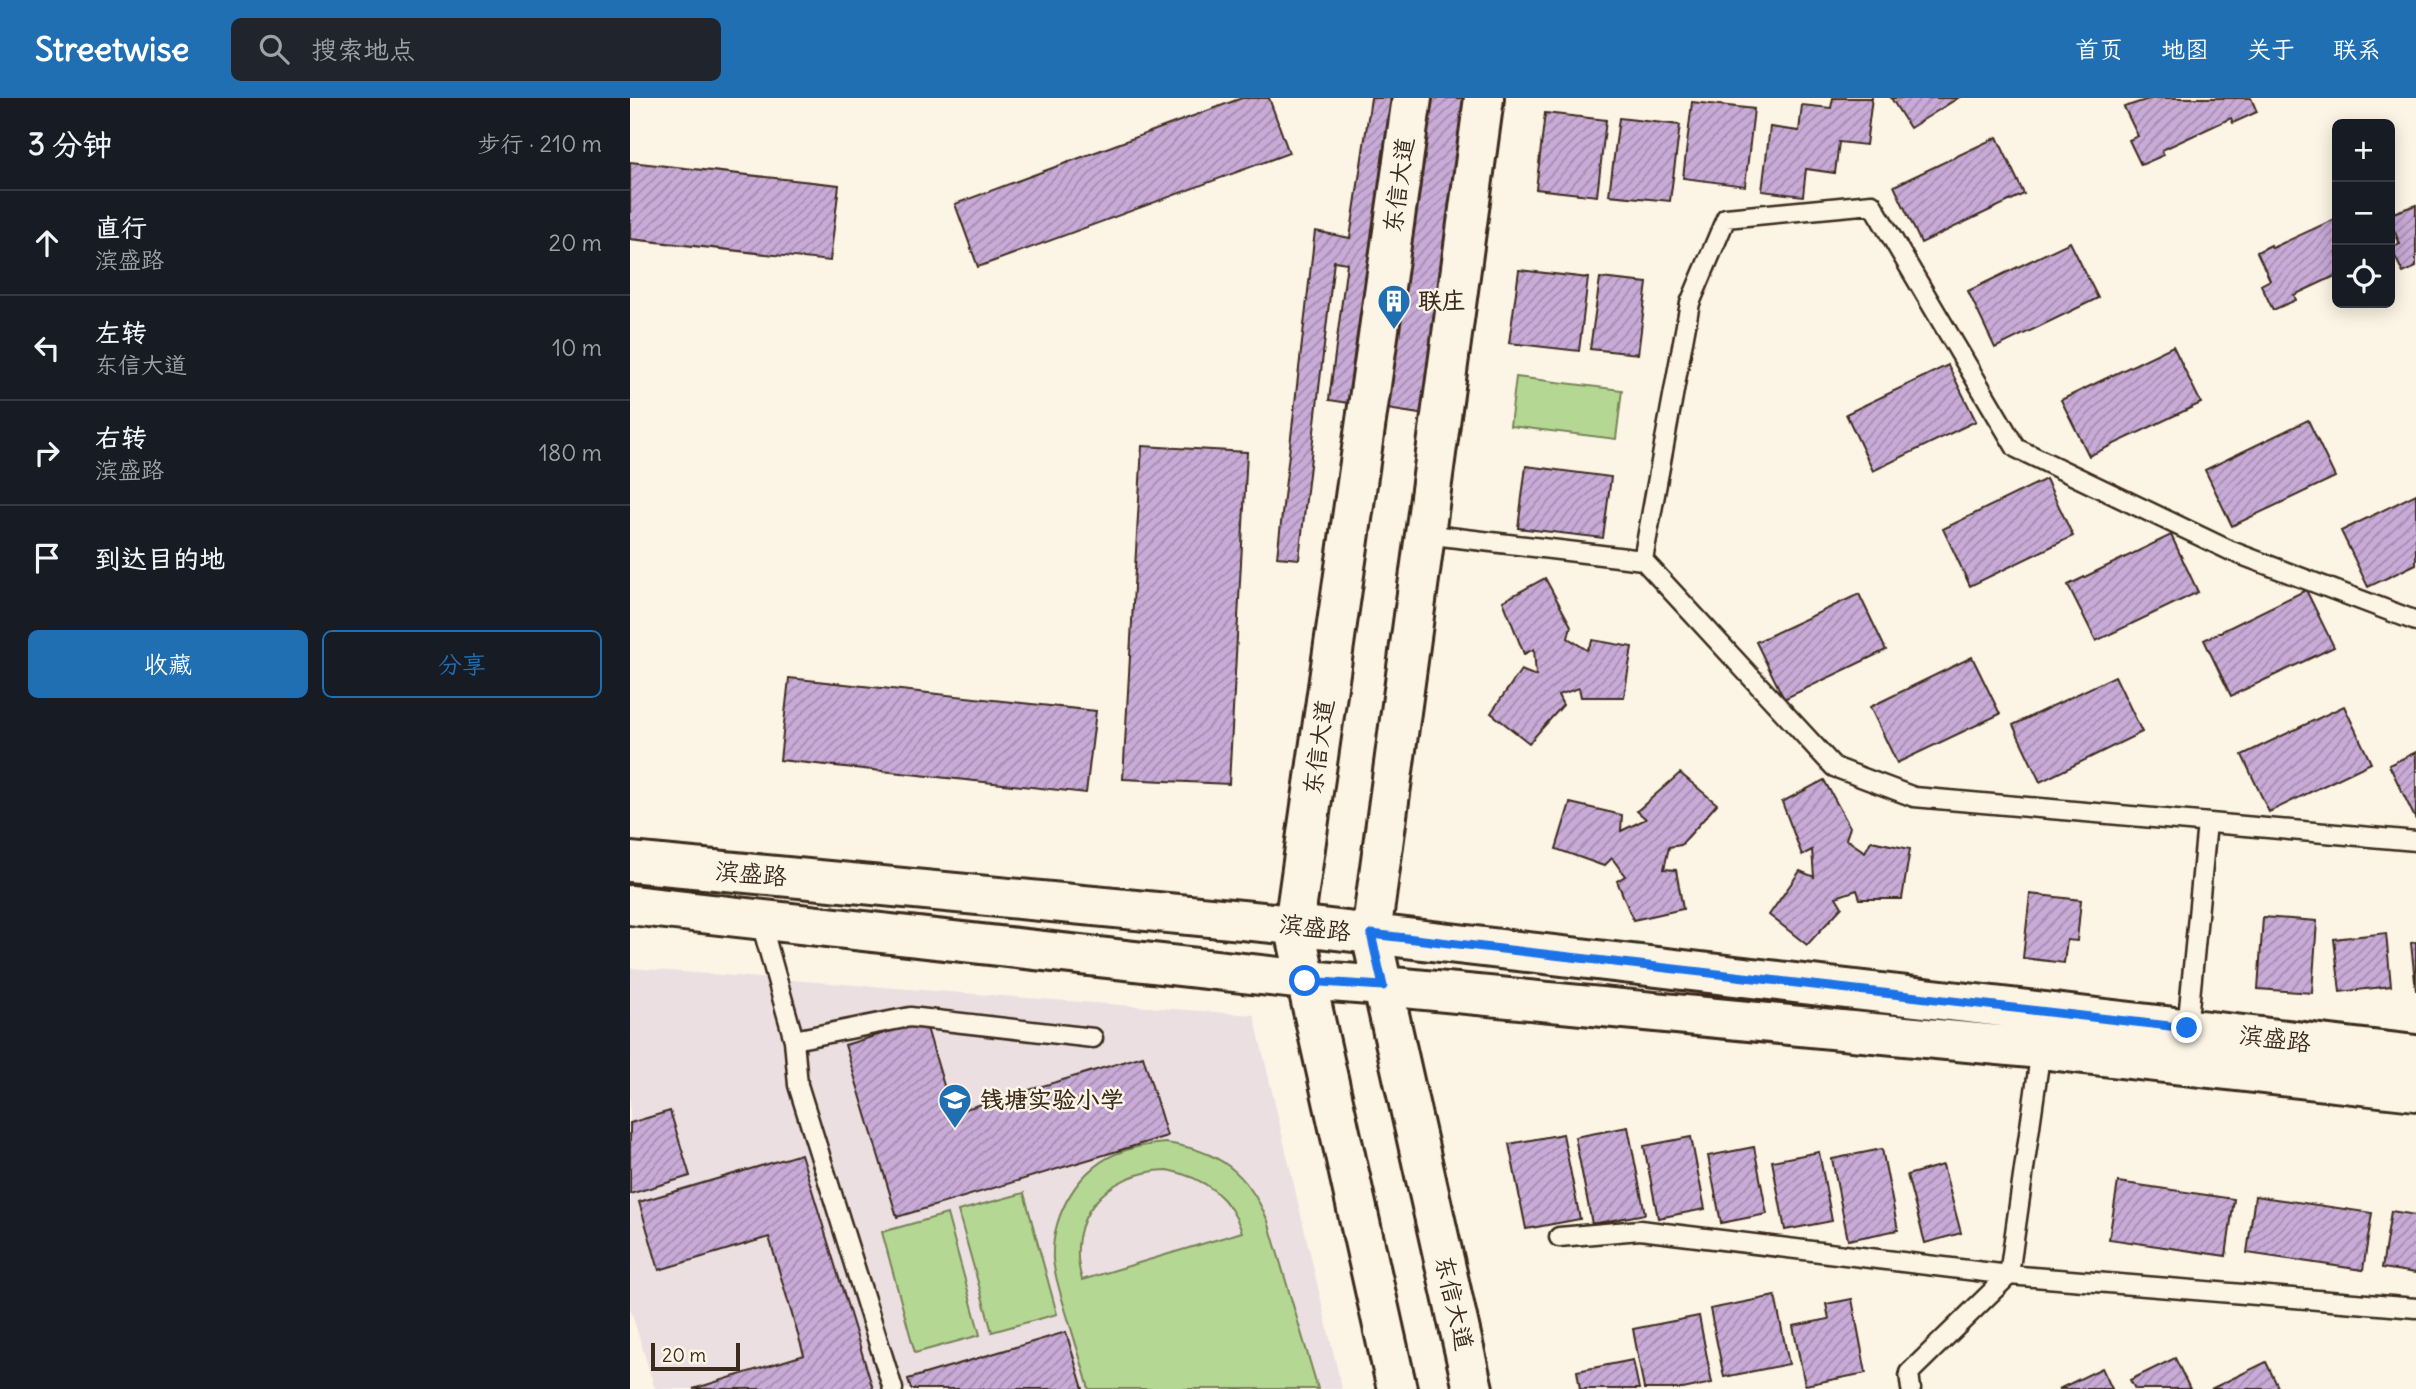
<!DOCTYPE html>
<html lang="zh">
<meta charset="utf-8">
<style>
:root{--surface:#171b24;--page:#20242c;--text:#f1f3f6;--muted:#9ea1a6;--line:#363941;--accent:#1f6fb2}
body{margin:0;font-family:Delius,"LXGW WenKai TC",sans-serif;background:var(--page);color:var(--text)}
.controls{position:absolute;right:21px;top:21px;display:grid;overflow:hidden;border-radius:10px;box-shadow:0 4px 18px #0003}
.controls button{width:63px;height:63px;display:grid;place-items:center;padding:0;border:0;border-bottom:2px solid var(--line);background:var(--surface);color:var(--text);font:35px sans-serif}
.scale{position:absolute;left:21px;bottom:18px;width:89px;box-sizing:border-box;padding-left:7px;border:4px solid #3b2a1e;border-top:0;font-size:19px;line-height:24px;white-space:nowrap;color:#3b2a1e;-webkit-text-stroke:5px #fcf5e5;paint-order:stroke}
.stop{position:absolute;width:21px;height:21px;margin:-16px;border:5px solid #1a73e8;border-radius:50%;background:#fff}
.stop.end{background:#1a73e8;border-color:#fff;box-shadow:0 2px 7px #0008}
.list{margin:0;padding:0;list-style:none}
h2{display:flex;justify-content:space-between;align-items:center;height:91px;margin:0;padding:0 28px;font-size:30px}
h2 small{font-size:23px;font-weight:400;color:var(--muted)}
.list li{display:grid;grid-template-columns:46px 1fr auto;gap:21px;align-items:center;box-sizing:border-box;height:105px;padding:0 28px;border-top:2px solid var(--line)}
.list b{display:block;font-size:26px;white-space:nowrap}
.list p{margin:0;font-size:23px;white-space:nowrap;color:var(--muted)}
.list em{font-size:23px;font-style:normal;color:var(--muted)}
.actions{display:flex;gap:14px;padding:21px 28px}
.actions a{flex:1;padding:16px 0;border:2px solid var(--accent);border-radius:10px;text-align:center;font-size:24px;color:var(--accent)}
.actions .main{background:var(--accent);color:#fff}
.icon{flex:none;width:38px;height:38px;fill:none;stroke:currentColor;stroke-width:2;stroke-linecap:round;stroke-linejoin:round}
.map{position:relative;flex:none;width:1786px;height:1291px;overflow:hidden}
header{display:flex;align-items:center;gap:42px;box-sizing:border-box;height:98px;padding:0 35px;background:var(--accent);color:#fff}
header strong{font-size:33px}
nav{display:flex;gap:38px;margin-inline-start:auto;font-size:24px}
.search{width:490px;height:63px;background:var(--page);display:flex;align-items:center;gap:18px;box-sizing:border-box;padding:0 24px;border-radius:10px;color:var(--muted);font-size:26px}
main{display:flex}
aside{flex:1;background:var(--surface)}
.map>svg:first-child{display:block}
.built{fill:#ecdfe1}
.park{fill:#b4d893;stroke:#788158;stroke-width:2;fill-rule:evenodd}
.building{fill:url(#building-hatch);stroke:#3b2a1e;stroke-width:2}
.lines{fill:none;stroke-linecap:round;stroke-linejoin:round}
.service-casing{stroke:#3b2a1e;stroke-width:23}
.secondary-casing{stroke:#3b2a1e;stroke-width:44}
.service{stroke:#fcf5e5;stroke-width:18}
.secondary{stroke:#fcf5e5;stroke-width:38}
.route{stroke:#1a73e8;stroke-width:9}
.labels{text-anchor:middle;stroke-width:5;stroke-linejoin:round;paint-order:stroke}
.street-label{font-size:24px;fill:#3b2a1e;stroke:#fcf5e5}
.poi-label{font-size:24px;font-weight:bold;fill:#3b2a1e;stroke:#fcf5e5;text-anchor:start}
</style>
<header>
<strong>Streetwise</strong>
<div class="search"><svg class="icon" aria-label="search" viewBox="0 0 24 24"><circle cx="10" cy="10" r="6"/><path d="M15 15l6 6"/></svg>搜索地点</div>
<nav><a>首页</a><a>地图</a><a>关于</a><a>联系</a></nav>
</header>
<main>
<aside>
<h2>3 分钟<small>步行 · 210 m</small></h2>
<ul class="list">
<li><svg class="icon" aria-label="ahead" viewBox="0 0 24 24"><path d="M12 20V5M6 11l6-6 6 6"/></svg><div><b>直行</b><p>滨盛路</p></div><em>20 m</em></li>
<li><svg class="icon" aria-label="left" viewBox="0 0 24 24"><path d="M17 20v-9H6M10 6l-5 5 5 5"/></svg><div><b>左转</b><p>东信大道</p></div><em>10 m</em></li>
<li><svg class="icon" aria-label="right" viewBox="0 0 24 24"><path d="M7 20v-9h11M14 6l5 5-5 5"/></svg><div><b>右转</b><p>滨盛路</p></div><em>180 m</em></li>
<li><svg class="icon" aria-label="arrive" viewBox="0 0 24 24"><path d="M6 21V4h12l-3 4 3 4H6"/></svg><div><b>到达目的地</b></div></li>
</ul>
<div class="actions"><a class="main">收藏</a><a>分享</a></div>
</aside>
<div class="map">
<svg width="1786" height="1291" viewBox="0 0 1786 1291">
<defs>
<pattern id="building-hatch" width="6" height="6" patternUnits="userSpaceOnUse" patternTransform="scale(1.75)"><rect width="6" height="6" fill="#c8abd7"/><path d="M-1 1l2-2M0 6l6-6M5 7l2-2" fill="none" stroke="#a48bae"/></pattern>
</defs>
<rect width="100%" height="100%" fill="#fcf5e5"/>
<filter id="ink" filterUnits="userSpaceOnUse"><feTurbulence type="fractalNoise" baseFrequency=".0143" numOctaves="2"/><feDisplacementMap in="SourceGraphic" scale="14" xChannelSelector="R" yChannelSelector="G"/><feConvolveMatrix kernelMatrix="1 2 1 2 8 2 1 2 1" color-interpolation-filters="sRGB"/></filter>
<g filter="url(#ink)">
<path class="built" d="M0 870 624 917 712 1291H25L0 1210Z"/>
<path class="park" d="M886 279 992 292 986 341 880 328Z
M535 1045C589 1052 617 1074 638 1123L688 1291H459C452 1265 444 1240 436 1214 431 1197 425 1180 423 1162 421 1116 449 1068 493 1053 507 1048 521 1046 535 1045ZM537 1072C574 1079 600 1098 612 1134L452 1182C434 1120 476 1074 537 1072Z
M394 1095 427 1216 362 1234 328 1113Z
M317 1116 350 1237 285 1255 252 1134Z"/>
<path class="building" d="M612 0H639L659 55 348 169 325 106Z
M741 0H853L809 319 699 302 717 165 704 163 669 461 647 459 685 133 720 140Z
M1203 0H1242L1236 47 1209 44 1205 75 1176 71 1173 98 1132 93 1140 29 1169 33 1172 7 1201 10Z
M1261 0H1328L1280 30Z
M1522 0H1621L1627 14 1603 25 1601 20 1532 52 1534 57 1511 67 1499 42 1508 38 1494 9Z
M1062 4 1124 11 1115 88 1053 80Z
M915 15 976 22 967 98 906 91Z
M989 20 1050 27 1040 103 979 97Z
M1367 39 1394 96 1291 145 1264 88Z
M0 64 209 87 200 163 0 141Z
M1786 107V169L1773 175 1761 150 1770 146 1760 123V116Z
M1707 120V177L1664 197 1666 202 1643 212 1631 187 1640 182 1627 154 1641 147 1642 150Z
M1440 144 1468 200 1365 250 1338 193Z
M889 172 958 180 949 253 879 245Z
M970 180 1017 185 1008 256 960 251Z
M1543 248 1571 305 1459 358 1431 302Z
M1318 267 1346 323 1243 373 1216 316Z
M1678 322 1705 379 1602 428 1575 372Z
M512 348 617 354 599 686 493 681Z
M896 368 981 379 973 440 888 430Z
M1416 381 1443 438 1340 488 1313 431Z
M1786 396V466L1738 489 1711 433Z
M1541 437 1568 494 1466 543 1438 487Z
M915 480 941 528 938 540 957 552 963 542 1002 549 994 599H951L949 590 928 597 933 607 899 645 861 615 891 572 906 578 904 551 894 556 873 503Z
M1676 492 1704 549 1601 598 1574 542Z
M1229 496 1256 552 1154 601 1126 544Z
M1342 559 1370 616 1267 665 1240 609Z
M1485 578 1512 634 1410 684 1383 627Z
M159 580 466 613 456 695 150 662Z
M1714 608 1741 665 1639 714 1612 657Z
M1786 654V722L1759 667Z
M1050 675 1087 706 1051 747 1039 749 1034 771 1046 772 1053 811 1003 822 987 783 995 778 982 760 974 768 926 751 940 705 992 717 991 733 1016 721 1007 713Z
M1194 682 1220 729 1216 741 1235 754 1241 743 1280 751 1272 801H1230L1227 792 1206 799 1212 809 1177 847 1139 817 1170 773 1184 779 1182 752 1172 757 1152 704Z
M1400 796 1451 802 1447 843 1437 842 1434 865 1393 860Z
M1633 819 1687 823 1682 895 1628 891Z
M1756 835 1761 888 1710 894 1704 841Z
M1786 844V893L1781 845Z
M295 923 322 1015 513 958 537 1038 267 1119 215 947Z
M40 1013 60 1078 0 1096V1025Z
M998 1029 1015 1116 962 1126 945 1039Z
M933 1036 950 1121 896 1131 879 1046Z
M1061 1039 1075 1111 1028 1120 1014 1048Z
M1124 1049 1137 1116 1091 1125 1078 1058Z
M1252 1051 1268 1132 1218 1142 1202 1061Z
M1189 1054 1202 1123 1155 1132 1142 1063Z
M171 1056 243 1291H63L174 1257 139 1139 29 1172 9 1104Z
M1313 1067 1331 1135 1295 1145 1277 1077Z
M1488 1084 1604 1101 1596 1158 1479 1141Z
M1625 1098 1742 1115 1733 1172 1617 1155Z
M1761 1113 1786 1117V1175L1752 1170Z
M1145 1198 1159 1266 1094 1279 1080 1211Z
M1222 1201 1236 1275 1175 1287 1163 1228 1199 1221 1196 1206Z
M1069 1218 1082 1285 1053 1291H1014L1003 1231Z
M436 1234 453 1291H281L278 1281Z
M1545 1260 1560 1291H1505L1500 1282Z
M1003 1262 1009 1291H950L947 1273Z
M1636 1264 1649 1291H1581Z
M1472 1270 1482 1291H1429Z"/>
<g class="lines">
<defs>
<path id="service" d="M794 436 1013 462
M1786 523 1601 453 1386 350 1242 106 1096 120 1060 205 1013 462 1204 669 1284 699 1786 743
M130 821 164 942 168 987 263 1291
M1557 931 1577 725
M164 942 280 919 463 940
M929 1139 1010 1132 1379 1177 1786 1210
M1281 1291 1279 1275 1379 1177 1411 951"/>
<path id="secondary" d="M0 764 664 827 1786 957
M0 807 675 882 753 888 1411 951 1786 993
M767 1291 664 827 782 0
M843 1291 741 836 854 0"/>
</defs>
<use href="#service" class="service-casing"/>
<use href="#secondary" class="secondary-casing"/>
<use href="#service" class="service"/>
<use href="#secondary" class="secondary"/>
</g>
</g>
<g class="lines" filter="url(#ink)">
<path class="route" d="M675 883 753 888 741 836 1557 930"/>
</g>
<defs>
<symbol id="building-pin" viewBox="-11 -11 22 30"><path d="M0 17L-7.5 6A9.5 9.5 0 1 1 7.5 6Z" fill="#1f6fb2" stroke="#fcf5e5"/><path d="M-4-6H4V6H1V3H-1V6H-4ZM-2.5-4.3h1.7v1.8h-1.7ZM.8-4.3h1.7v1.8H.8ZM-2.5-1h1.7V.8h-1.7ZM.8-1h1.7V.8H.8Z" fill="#fff"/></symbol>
<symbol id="school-pin" viewBox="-11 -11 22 30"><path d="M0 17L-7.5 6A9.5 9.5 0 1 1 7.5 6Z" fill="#1f6fb2" stroke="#fcf5e5"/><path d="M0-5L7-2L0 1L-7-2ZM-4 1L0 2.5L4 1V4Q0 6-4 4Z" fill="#fff"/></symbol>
</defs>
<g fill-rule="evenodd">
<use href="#building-pin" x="745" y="184" width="38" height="52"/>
<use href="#school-pin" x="306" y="983" width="38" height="52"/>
</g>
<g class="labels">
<g class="street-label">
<text transform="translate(769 87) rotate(-82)" y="8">东信大道</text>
<text transform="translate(689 649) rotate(-82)" y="8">东信大道</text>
<text transform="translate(121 776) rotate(5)" y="8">滨盛路</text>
<text transform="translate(685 830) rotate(7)" y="8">滨盛路</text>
<text transform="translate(1645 941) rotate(7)" y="8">滨盛路</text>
<text transform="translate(824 1205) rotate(77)" y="8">东信大道</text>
</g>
<g class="poi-label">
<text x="788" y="211">联庄</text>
<text x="350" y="1010">钱塘实验小学</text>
</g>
</g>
</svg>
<div class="controls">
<button>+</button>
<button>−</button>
<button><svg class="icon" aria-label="locate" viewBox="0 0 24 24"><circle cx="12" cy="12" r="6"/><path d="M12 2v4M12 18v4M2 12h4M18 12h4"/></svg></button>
</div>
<div class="scale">20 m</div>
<div class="stop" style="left:675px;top:883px"></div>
<div class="stop end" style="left:1557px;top:930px"></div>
</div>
</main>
